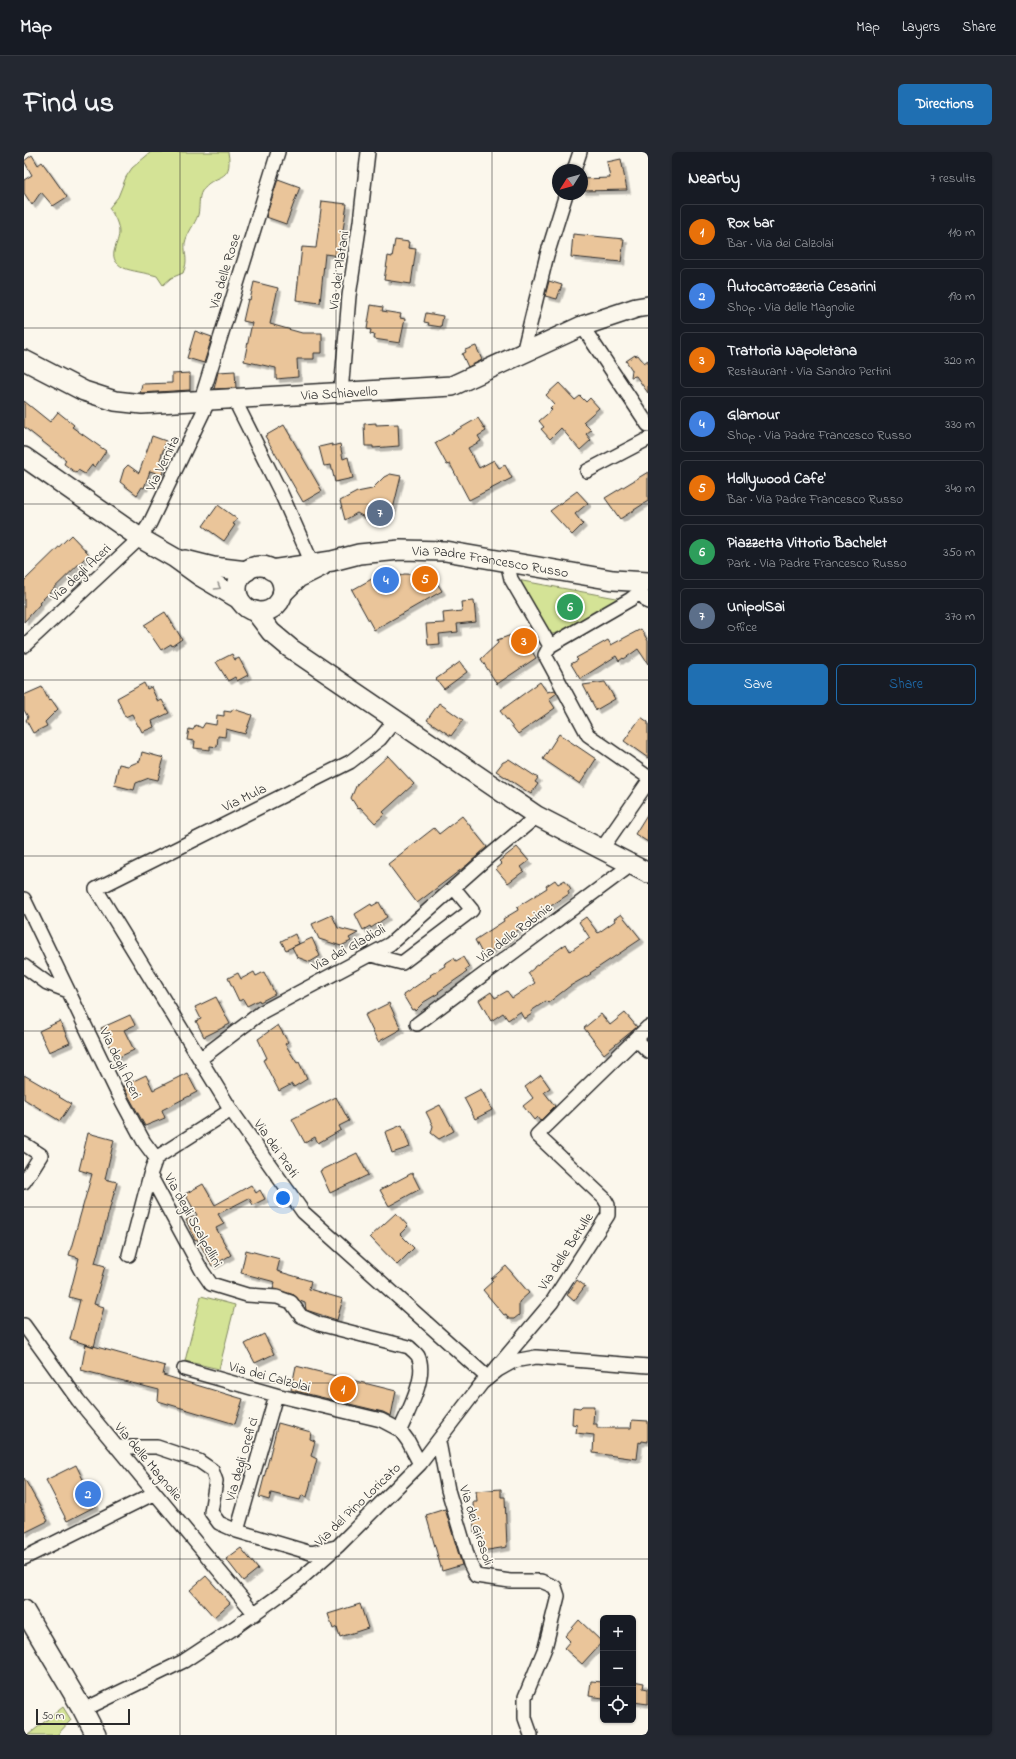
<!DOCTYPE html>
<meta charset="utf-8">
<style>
:root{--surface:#171b24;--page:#242831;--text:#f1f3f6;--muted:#9ea1a6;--line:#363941;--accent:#1f6fb2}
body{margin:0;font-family:"Indie Flower",sans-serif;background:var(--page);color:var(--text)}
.controls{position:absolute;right:12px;bottom:12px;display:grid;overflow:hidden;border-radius:6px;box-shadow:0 1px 3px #0004}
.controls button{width:36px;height:36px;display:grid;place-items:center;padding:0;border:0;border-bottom:1px solid var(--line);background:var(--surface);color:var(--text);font:20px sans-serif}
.compass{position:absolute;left:528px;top:12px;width:36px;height:36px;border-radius:50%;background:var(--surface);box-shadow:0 1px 3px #0004;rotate:233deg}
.scale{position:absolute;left:12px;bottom:10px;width:94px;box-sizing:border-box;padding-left:4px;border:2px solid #2b2b2b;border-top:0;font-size:11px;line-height:14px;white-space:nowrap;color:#2b2b2b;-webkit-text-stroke:3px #fbf7ec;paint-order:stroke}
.you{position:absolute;left:259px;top:1046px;width:14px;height:14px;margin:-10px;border:3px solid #fff;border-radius:50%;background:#1a73e8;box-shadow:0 0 0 6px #1a73e833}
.badge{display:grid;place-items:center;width:26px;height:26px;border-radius:50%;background:var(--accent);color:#fff;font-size:13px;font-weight:700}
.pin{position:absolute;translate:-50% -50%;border:2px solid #fff;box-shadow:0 1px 4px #0006}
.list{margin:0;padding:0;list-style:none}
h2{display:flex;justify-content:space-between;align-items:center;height:52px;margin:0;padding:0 16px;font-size:17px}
h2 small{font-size:13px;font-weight:400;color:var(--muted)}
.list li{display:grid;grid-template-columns:26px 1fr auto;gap:12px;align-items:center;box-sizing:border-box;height:56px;margin:0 8px 8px;padding:0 8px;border:1px solid var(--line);border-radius:6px}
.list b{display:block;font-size:15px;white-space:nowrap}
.list p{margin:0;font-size:13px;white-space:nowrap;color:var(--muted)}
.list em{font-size:13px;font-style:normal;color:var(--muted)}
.actions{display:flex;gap:8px;padding:12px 16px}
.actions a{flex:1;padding:9px 0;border:1px solid var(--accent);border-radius:6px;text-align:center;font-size:14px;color:var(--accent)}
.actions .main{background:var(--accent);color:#fff}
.icon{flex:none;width:22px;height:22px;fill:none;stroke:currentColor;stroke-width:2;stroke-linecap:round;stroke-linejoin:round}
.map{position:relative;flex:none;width:624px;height:1583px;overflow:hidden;border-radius:6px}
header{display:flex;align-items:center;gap:24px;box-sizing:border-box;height:56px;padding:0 20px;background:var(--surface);border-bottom:1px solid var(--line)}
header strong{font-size:19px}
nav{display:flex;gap:22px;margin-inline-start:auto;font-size:14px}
.intro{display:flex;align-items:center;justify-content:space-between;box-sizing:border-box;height:96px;padding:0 24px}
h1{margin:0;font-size:28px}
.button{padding:10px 18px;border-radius:6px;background:var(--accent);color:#fff;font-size:14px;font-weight:700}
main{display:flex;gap:24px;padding:0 24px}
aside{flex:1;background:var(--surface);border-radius:6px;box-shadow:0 1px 3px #0004}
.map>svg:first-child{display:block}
.green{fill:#d4e396;stroke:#808760}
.building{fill:#eac59a;stroke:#2b2b2b;filter:url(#shadow)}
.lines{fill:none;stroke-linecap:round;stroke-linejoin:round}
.street-casing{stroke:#2b2b2b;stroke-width:16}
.secondary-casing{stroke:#2b2b2b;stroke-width:22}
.street{stroke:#fbf7ec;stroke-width:13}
.secondary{stroke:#fbf7ec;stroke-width:19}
.oneway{stroke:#93918c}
.grid{fill:none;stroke:#2b2b2b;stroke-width:1;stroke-opacity:0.55}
.labels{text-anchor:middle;stroke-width:3.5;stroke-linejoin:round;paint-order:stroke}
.street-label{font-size:14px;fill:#2b2b2b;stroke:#fbf7ec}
</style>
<header>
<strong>Map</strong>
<nav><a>Map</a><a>Layers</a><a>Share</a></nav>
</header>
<div class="intro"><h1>Find us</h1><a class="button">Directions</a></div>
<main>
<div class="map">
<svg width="624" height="1583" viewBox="0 0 624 1583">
<defs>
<filter id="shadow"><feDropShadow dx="3.5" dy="3.5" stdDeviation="0" flood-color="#0004"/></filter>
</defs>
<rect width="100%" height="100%" fill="#fbf7ec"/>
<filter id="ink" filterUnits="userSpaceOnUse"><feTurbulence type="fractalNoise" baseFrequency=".025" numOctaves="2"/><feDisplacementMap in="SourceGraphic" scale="8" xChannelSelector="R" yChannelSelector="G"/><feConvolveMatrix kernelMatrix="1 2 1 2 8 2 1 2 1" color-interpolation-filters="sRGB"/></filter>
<g filter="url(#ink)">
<path class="green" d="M127 0H204C210 33 189 20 178 39 174 45 176 55 174 63 171 72 163 81 161 91 160 104 165 107 159 121L147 126 139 133 133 124C123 121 106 119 100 116 81 106 94 95 95 81 95 72 90 63 85 56L94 45 102 25 108 16Z
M493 428 598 447 539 480 528 482 522 476Z
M177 1144 211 1153 195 1217 161 1209Z
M39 1555 47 1568 33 1583H4Z"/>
<path class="building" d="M8 3 14 13 18 10 43 45 29 54 17 40 8 53 0 41V28L8 23 0 9Z
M597 7 603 38 558 39V27L586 26 583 10Z
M254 27 276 35 262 72 242 65Z
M298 49 323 52 315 104 301 102 296 151 272 148 278 95 292 96Z
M549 82 600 87 597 110 547 105Z
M371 88 385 90 384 96 392 97 387 132 360 128 364 104 368 105Z
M525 129 538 133 533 147 521 144Z
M230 130 254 136 246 172 278 181H298V201H290V207H273L274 225 252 227V216L220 209 228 171 219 169 224 147 226 148Z
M347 153 359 155 358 159 377 162 376 166 381 167 376 191 350 187 351 183 346 182 347 178 343 177Z
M402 161 419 164 417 175 404 173 405 171 400 170Z
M171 179 188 185 180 211 163 206Z
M452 194 458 208 444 215 438 202 442 200 441 198Z
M611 203 612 204 614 203 620 211 624 208V241L612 224 607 225 608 218 602 209Z
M211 219 212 236 190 237 194 220Z
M166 221V238L116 241 118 232 148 231V222Z
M535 231 551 248 556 244 562 250 566 246 575 256 559 270 567 278 562 282 567 288 556 298 537 276 526 287 517 277 520 275 515 269 528 258 526 256 530 252 522 243Z
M0 249 26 270 34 260 50 273 48 275 82 299 71 315 68 313 61 322 54 318 52 321 40 312 42 308 0 275Z
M454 266 462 279 454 284 457 289 444 296 455 316 470 308 475 316 481 313 488 326 445 348 426 312 423 313 411 291Z
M352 271V273L374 272 375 294 349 296V294H341L340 272Z
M260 273 298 339 279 350 241 284Z
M128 284 142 289 136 308 142 310 138 323 126 319 120 336 118 335 113 343 96 330 100 317 104 313 115 321Z
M308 292V294L316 292 319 307 324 305 329 326 311 330 307 313 300 314 295 295Z
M624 320V349L596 367 581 346Z
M366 322 377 324 369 357 363 364 342 366 333 361 321 368 316 349 333 340 348 337 360 325Z
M553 339 564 351 551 362 559 372 548 383 526 359Z
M194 353 213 367 209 372 211 373 200 389 179 374Z
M47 383 65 402 15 451 16 452 0 470V429Z
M380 422 408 423 418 439 350 478 328 438 353 424 356 429 366 424 370 427Z
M450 449 452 470 433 472 434 480 415 482 416 492 404 493 402 472 420 471 419 461 438 459 437 450Z
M141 460 158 487 148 494 147 492 137 498 120 473Z
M617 477 624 489V512L614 497 600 507 599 506 595 509 592 504 556 527 547 512 554 508 552 506 584 488 587 493Z
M496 480 512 506 473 532 457 507 474 491 473 488Z
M208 502 211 508 215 506 224 523 213 529 211 525 204 529 192 510Z
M436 510 443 520 420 537 412 527Z
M516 530 523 540 531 538 533 541 525 547 531 556 494 582 476 559Z
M581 530 591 547 572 558 559 533Z
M120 531 123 537 127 535 134 550 138 548 145 561 128 569 130 575 118 580 115 574H114L108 562 101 565 93 546Z
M18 535 25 549 27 547 34 557 21 570 23 574 9 581 2 568 4 565 0 558V543Z
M415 551 439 568 427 584 403 568Z
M209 557 228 563 221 582 202 577 201 585 194 584 193 595 186 594V598L170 596 171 589 163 588 165 577 169 578 172 573 178 576 181 571 192 573 193 563 200 564V559L207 560Z
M617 565 624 570V606L600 589Z
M535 582 572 607 556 632 519 607Z
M118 600 140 606 134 628 125 626 112 631 110 638 90 633 95 612 104 614 116 609Z
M364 604 390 632 359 660 361 662 351 671 336 655 334 657 327 646 333 632Z
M485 607 514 626 511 630 514 632 507 642 472 619 479 610H480Z
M624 661V690L611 682Z
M438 664 463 695 443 713 393 751 364 712 410 676 415 682Z
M493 695 505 709 497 715 500 719 484 731 472 717 478 712 475 709Z
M531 728 534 732 541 728 547 737 544 739 545 742 516 761 517 762 487 783V786L478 792 477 791 463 802 462 801 459 803 451 788 480 769 479 767 494 758 493 755 523 736 522 734Z
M355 750 363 765 347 776 346 774 339 778 331 762 347 752 348 754Z
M597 762 617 787 566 821 567 822 546 834 524 851 522 849 507 859 508 862 500 867 496 860 484 868 479 861 467 869 455 848 467 840 471 846 483 839 488 846 511 831 504 821 510 816V815L542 792 546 799 566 786 555 770 562 765 574 781 591 769 590 767Z
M308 763 314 776 334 781 325 786 327 789 317 794 295 787 288 772Z
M271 782 275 792 262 798 257 789Z
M288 786 296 804 286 810 273 805 268 795Z
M439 805 445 815 441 818 443 820 414 840 415 841 400 850 391 859 390 857 388 858 379 843 407 824 406 823 421 814 420 812 430 806 432 809Z
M230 820 232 824 240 820 251 842 236 850 235 848 223 854 219 847 215 849 204 826 214 821 217 827Z
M192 845 206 872 180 885 172 869 177 867 171 855Z
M365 851 377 877 354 890 341 863Z
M601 861 613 875 580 902 560 876 577 862 586 873Z
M106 863 111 873 100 878 110 898 91 907 77 876Z
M36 869 46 891 25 900 15 879Z
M254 873 264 890 261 892 273 911 275 910 283 927 270 935 268 932 255 939 239 908 243 906 234 887Z
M163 921 173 940 138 958 141 966 121 974 99 934 122 923 129 938Z
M0 923 36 944 35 945 47 952 36 969 0 947Z
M517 923 526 936 520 940 531 954 516 969 513 965 510 968 499 954 509 946 501 935Z
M457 937 468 958 451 967 440 946Z
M312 945 325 969 315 974 317 978 294 991 291 985 281 991 268 967Z
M416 953 430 979 415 987 407 981 409 974 402 960Z
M378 973 386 995 368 1001 361 980Z
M64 981 90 988 81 1027 93 1030 71 1111 81 1114 70 1152 80 1155 70 1195 46 1187 56 1148 45 1145 55 1106 45 1103 68 1022 55 1018Z
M333 1001 344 1023 306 1041 296 1019Z
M388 1021 396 1037 365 1054 356 1038Z
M179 1032 191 1053 227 1033 232 1041 236 1038 241 1047 229 1053 225 1046 194 1062 200 1072 192 1076 207 1103 188 1114 173 1087 171 1088 162 1068 173 1063 161 1042Z
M372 1061 384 1074 376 1082 390 1096 373 1113 346 1085Z
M222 1098 256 1107 253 1119 287 1129 285 1137 319 1147 313 1168 282 1158 281 1151 276 1149 270 1143 249 1137 251 1130 217 1121Z
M482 1114 505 1141 495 1150V1163L490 1167H485L482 1162 480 1163 459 1138 469 1129 467 1127Z
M553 1128 561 1134 550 1149 543 1143Z
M240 1182 250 1202 231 1211 221 1192Z
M62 1192 141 1214 139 1223 219 1247 211 1272 134 1249 135 1238 57 1218Z
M272 1214 372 1239 367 1264 359 1260 267 1238Z
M558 1254H570L569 1272H573V1276H607L608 1268 624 1269V1290L618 1289 617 1291 615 1290 613 1307 569 1301 570 1283 552 1281 553 1273 548 1272 549 1255 556 1256Z
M254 1271 287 1280 286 1287 291 1289 287 1304 293 1307 283 1345 278 1343 276 1348 247 1341 245 1348 235 1345Z
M52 1313 72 1354 43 1369 22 1328Z
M0 1326 24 1369 0 1381Z
M477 1337V1345H481L483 1395 458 1399 457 1380 450 1381 449 1349H453L452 1339Z
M421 1357 438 1413 418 1419 402 1363Z
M217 1396 234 1417 219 1429 202 1407Z
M182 1424 206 1451 190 1465 166 1438Z
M336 1452 344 1476 316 1485 313 1475 309 1477 304 1462Z
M555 1468 578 1490 558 1512 540 1496 546 1489 541 1484Z
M567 1529 579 1530V1546L565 1544Z
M609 1529 620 1531 619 1536 624 1537V1552L609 1550Z"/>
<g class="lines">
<defs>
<path id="street" d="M550 18 556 0
M558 174 624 273
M499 201 523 103 542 42
M317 241 325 144 336 70 344 0
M210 247 257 341 288 411
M177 248 254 0
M563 319 624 287
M483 410 487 427 526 494
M616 440 624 450
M0 494 116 386 126 371 185 248
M526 494 521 503 564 583 624 625
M526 494 607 447 616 440 620 430
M371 568 356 587 326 610 72 737 207 958 279 1060 464 1226 528 1150 584 1063V1053L580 1046 513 983 624 875
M577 698 624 630
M0 747 92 938 120 990 132 1006 207 958
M347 803 378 811 448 758 430 736
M0 814 23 831 44 839
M393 872 607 713
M612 887 624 899
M176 907 238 860 366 792 463 706 513 664
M0 992 17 1003 0 1030
M132 1006 126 1023 178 1119 187 1132 223 1143 253 1145 267 1150 277 1164 295 1172 385 1195C388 1198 392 1201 394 1204 404 1223 384 1260 376 1278
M105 1103 126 1023
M0 1173 54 1248 231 1462
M160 1217 252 1243 357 1268 376 1278 384 1289 396 1312
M415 1290 424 1338 446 1412 452 1424 486 1429H517L531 1435 534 1444 521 1496 501 1545V1566L507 1583
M92 1295H133L175 1309 188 1318 192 1329 187 1360 195 1371 213 1379 287 1401 312 1395
M213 1379 252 1243
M0 1406 131 1341
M59 1558 160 1509 210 1476 271 1432 314 1394 396 1312 458 1231 474 1218 490 1209 512 1205 624 1214"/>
<g id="secondary">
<path id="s1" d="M0 208 60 239 91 249 118 252 428 234 558 174 612 156 624 154"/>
<path d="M0 305 116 386 151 406 176 424 215 447"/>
<path d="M161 408 189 415 223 419"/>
<circle cx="236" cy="437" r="23"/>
<path id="s2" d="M247 418 308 409 335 402 376 398 421 399 589 428 624 430"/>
<path d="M258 442 274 426 298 414"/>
<path d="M231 459 247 480 266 496 513 664 624 721"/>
<path d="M0 1458 59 1558 72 1583"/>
</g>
</defs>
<use href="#street" class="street-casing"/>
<use href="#secondary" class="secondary-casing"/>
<use href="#street" class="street"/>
<use href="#secondary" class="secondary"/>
</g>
<defs><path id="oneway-chevron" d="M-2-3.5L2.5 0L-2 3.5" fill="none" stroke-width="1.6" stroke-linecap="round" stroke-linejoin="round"/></defs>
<use class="oneway" href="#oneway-chevron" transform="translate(194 435) rotate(30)"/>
</g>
<path class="grid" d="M156 0V1583M312 0V1583M468 0V1583M0 176H624M0 352H624M0 528H624M0 704H624M0 879H624M0 1055H624M0 1231H624M0 1407H624"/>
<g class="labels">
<g class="street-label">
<text transform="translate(314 118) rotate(-82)" y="5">Via dei Platani</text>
<text transform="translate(200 119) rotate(-73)" y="5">Via delle Rose</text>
<text dy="5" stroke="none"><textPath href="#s1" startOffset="325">Via Schiavello</textPath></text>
<text transform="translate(138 311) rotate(-64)" y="5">Via Vernita</text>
<text dy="5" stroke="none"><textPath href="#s2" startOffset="222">Via Padre Francesco Russo</textPath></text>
<text transform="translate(56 420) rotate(-43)" y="5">Via degli Aceri</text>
<text transform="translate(220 645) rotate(-26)" y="5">Via Mula</text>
<text transform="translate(490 780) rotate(-37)" y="5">Via delle Robinie</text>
<text transform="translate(324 795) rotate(-29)" y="5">Via dei Gladioli</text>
<text transform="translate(97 911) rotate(64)" y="5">Via degli Aceri</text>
<text transform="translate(253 996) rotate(55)" y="5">Via dei Prati</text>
<text transform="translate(170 1068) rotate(61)" y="5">Via degli Scalpellini</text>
<text transform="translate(541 1099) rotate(-57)" y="5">Via delle Betulle</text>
<text transform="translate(246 1224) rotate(15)" y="5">Via dei Calzolai</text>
<text transform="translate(217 1307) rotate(-74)" y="5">Via degli Orefici</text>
<text transform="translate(125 1309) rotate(50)" y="5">Via delle Magnolie</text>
<text transform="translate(333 1352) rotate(-44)" y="5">Via del Pino Loricato</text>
<text transform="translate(453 1373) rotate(72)" y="5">Via dei Girasoli</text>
</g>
</g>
</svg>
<div class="controls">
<button>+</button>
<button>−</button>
<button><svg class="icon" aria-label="locate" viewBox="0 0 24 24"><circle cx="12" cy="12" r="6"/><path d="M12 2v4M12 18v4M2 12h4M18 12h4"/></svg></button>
</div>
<svg class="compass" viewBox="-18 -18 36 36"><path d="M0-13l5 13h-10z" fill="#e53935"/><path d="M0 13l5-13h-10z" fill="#9ea1a6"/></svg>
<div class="scale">50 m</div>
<div class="you"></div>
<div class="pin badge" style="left:319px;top:1237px;background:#e8710a">1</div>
<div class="pin badge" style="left:64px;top:1342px;background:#3f7fe0">2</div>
<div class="pin badge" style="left:500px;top:489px;background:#e8710a">3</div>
<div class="pin badge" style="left:362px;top:428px;background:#3f7fe0">4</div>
<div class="pin badge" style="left:401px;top:427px;background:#e8710a">5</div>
<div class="pin badge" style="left:546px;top:455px;background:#2e9e5b">6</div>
<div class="pin badge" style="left:356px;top:361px;background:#5c6f8a">7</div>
</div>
<aside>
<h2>Nearby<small>7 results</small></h2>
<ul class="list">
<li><span class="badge" style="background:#e8710a">1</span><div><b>Rox bar</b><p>Bar · Via dei Calzolai</p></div><em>110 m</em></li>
<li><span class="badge" style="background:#3f7fe0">2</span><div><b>Autocarrozzeria Cesarini</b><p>Shop · Via delle Magnolie</p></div><em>190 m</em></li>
<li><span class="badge" style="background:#e8710a">3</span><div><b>Trattoria Napoletana</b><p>Restaurant · Via Sandro Pertini</p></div><em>320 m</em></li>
<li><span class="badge" style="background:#3f7fe0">4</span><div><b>Glamour</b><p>Shop · Via Padre Francesco Russo</p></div><em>330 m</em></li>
<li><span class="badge" style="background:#e8710a">5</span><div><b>Hollywood Cafe'</b><p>Bar · Via Padre Francesco Russo</p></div><em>340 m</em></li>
<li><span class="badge" style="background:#2e9e5b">6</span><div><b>Piazzetta Vittorio Bachelet</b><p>Park · Via Padre Francesco Russo</p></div><em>350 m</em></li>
<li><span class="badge" style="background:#5c6f8a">7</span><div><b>UnipolSai</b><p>Office</p></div><em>370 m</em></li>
</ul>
<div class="actions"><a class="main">Save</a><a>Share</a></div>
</aside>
</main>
